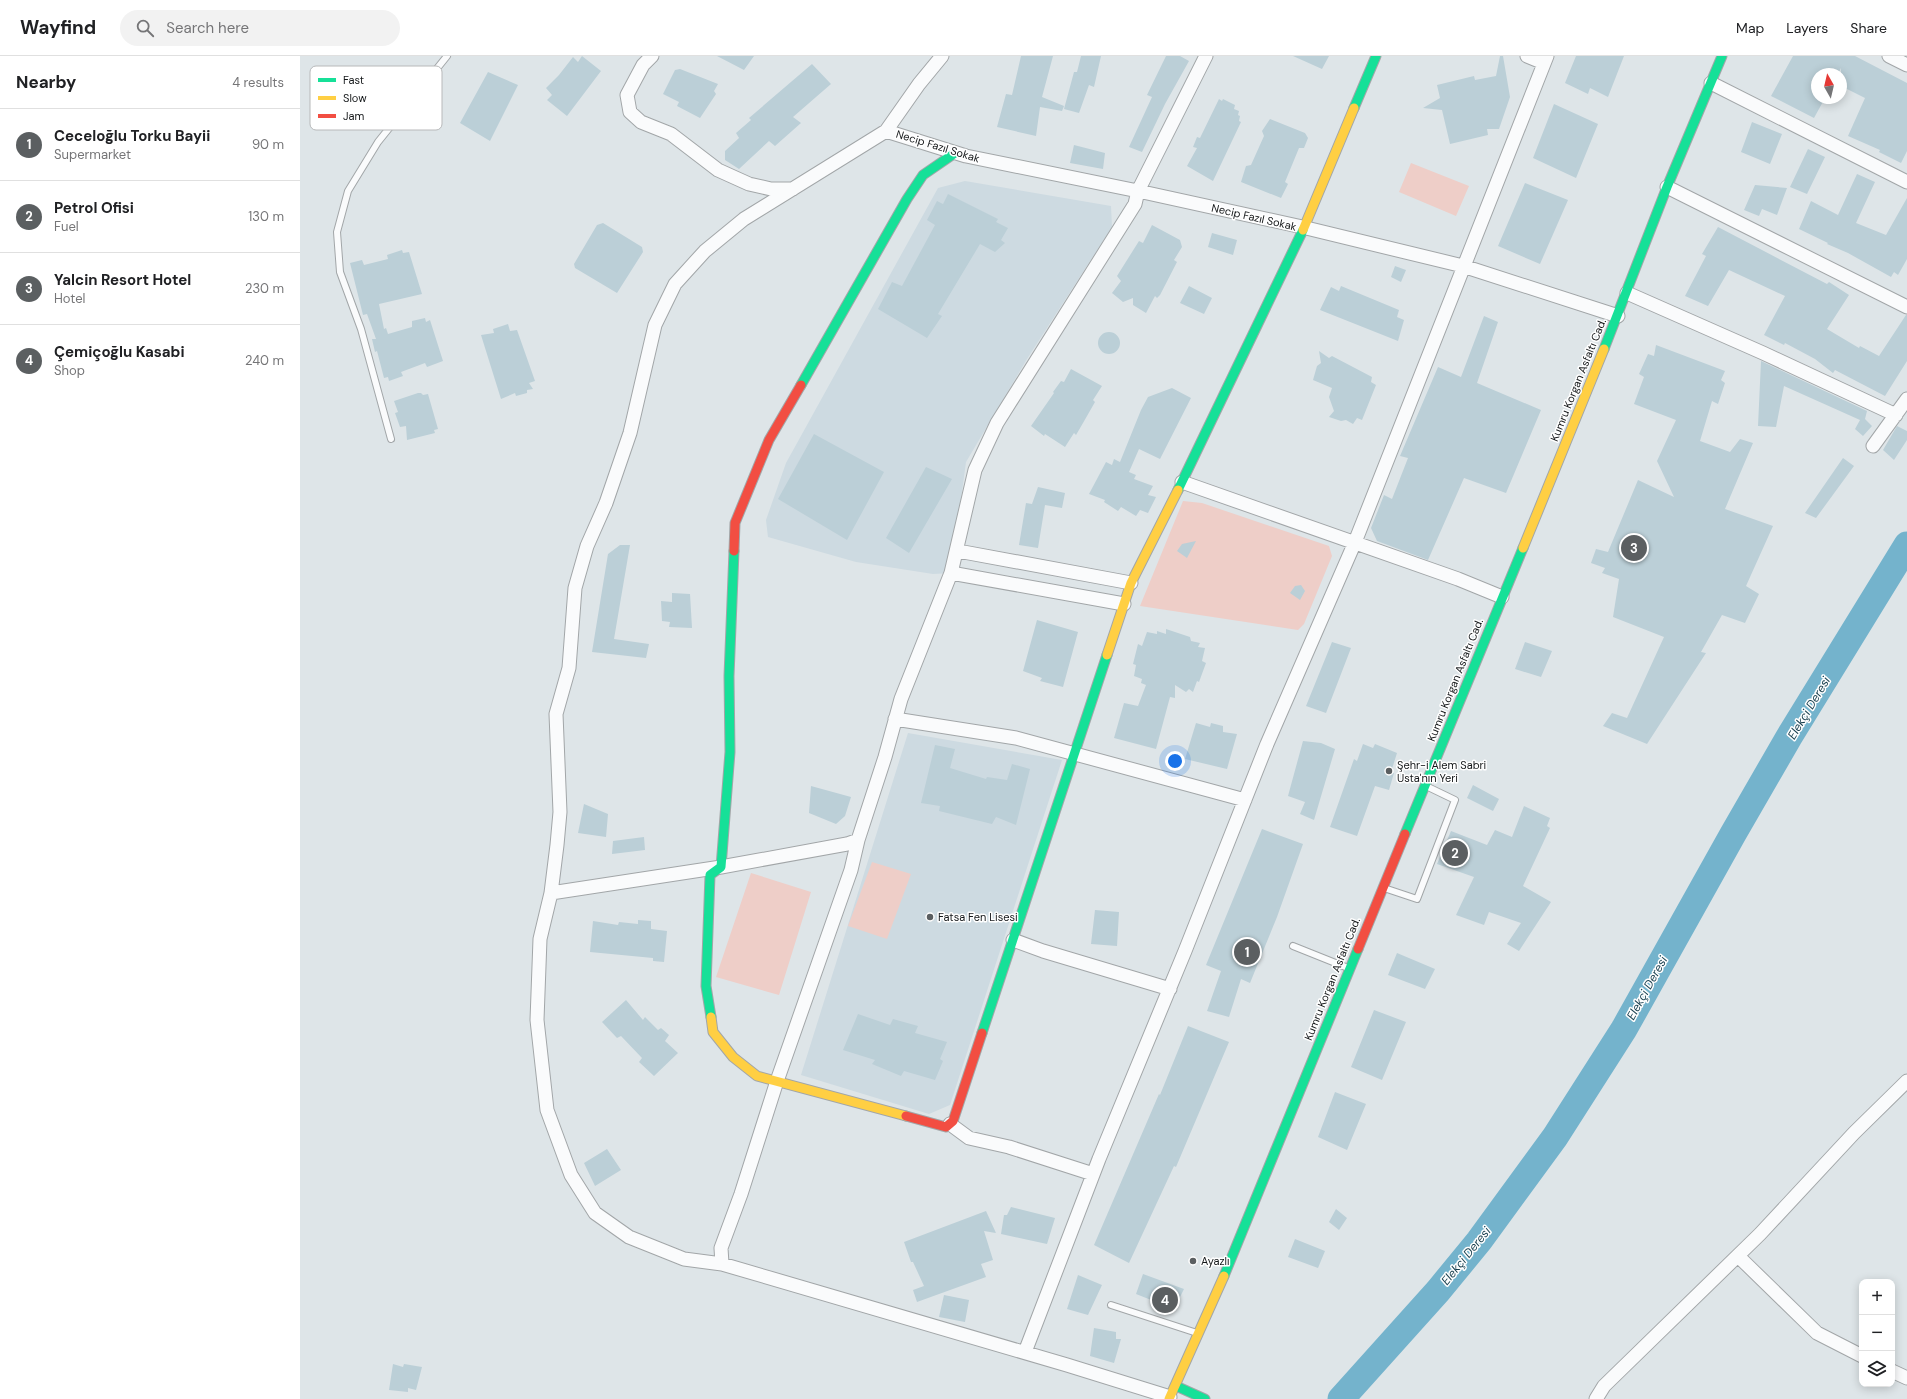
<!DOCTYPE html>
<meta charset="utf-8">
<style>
:root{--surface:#fff;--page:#f2f2f2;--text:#202124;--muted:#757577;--line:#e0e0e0;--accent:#5b5f61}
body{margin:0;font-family:"DM Sans",sans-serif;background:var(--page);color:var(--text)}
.controls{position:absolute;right:12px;bottom:12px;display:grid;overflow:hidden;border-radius:8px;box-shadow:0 2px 10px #0003}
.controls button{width:36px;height:36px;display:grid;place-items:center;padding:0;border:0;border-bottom:1px solid var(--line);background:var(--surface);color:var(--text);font:20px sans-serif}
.compass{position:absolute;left:1511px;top:12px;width:36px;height:36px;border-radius:50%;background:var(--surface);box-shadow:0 2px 10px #0003;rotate:352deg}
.you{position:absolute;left:875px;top:705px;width:14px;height:14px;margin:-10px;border:3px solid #fff;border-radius:50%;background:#1a73e8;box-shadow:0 0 0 6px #1a73e833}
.badge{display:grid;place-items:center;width:26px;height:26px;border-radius:50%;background:var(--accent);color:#fff;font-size:13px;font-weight:700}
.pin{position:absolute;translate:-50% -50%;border:2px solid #fff;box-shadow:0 1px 4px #0006}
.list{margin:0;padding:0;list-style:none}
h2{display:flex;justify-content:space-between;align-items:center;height:52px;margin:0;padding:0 16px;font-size:17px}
h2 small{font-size:13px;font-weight:400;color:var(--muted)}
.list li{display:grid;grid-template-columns:26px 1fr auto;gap:12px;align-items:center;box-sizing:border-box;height:72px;padding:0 16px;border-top:1px solid var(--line)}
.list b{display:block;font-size:15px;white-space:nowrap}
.list p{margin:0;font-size:13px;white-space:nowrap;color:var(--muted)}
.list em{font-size:13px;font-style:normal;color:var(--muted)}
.icon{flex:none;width:22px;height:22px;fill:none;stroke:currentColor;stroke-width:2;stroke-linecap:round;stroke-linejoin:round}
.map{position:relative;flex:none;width:1607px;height:1343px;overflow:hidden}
header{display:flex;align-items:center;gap:24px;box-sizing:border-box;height:56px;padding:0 20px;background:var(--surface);border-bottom:1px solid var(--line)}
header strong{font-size:19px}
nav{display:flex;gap:22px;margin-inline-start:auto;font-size:14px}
.search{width:280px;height:36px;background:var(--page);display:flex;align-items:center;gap:10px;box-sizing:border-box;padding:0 14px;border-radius:22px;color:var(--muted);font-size:15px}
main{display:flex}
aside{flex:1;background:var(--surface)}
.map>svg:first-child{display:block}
.built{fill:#cddae1}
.green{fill:#eecec8}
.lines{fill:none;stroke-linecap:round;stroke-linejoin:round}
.river{stroke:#74b3cc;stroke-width:27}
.building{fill:#bbcfd7}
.lane-casing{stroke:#a2a6a8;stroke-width:8}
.street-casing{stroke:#a2a6a8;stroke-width:15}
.fast-casing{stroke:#a2a6a8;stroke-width:11}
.slow-casing{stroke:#a2a6a8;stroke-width:11}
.jam-casing{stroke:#a2a6a8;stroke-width:11}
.lane{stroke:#fafbfc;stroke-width:6}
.street{stroke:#fafbfc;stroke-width:13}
.fast{stroke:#16e098;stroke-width:9}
.slow{stroke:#ffcf43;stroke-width:9}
.jam{stroke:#f24e42;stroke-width:9}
.poi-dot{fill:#5b5f61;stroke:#fff;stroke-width:1.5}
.labels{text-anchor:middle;stroke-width:3;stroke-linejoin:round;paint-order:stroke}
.street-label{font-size:11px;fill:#141719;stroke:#fff}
.poi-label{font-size:11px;fill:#141719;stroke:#fff;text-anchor:start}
.water-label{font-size:12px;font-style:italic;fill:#173e4d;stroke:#fff}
.key{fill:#fff;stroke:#b8b9ba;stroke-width:1}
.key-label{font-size:11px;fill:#141719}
</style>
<header>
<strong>Wayfind</strong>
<div class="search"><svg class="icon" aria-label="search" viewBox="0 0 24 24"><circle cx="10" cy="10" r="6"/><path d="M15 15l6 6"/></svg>Search here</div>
<nav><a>Map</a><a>Layers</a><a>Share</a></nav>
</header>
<main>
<aside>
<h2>Nearby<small>4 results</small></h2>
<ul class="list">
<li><span class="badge">1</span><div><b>Ceceloğlu Torku Bayii</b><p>Supermarket</p></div><em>90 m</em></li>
<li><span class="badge">2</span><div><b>Petrol Ofisi</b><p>Fuel</p></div><em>130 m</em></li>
<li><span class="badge">3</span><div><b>Yalcin Resort Hotel</b><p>Hotel</p></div><em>230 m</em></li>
<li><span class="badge">4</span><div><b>Çemiçoğlu Kasabi</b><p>Shop</p></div><em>240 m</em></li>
</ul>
</aside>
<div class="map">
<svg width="1607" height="1343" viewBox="0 0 1607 1343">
<rect width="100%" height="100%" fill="#dee5e8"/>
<path class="built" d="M665 125 811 150 812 171 727 303 666 406 651 517 633 518 556 506 468 481 466 464 486 407 638 132Z
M608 677 762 704 650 1049 629 1058 501 1019Z"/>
<path class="green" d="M1111 107 1169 130 1156 160 1099 136Z
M883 445 902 447 1029 490 1032 500 1004 568 998 574 840 550Z
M572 806 611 818 587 883 548 870Z
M451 817 511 836 479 939 416 921Z"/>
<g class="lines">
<path class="river" d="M1041 1343 1138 1235 1179 1185 1255 1081 1324 973 1433 778 1489 681 1607 489"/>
</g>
<path class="building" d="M282 0 301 15 267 60 247 44 252 39 246 32 259 19 273 1 278 6Z
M417 0H454L444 14Z
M721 0H753L742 41 764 50 762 55 740 51 736 80 697 71 706 38 712 39Z
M781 0H801L794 31 789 29 779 57 764 53 774 16H777Z
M866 0H880L889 5 865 48 842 96 829 91 852 41 847 39Z
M993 0H1029L1022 13Z
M1200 0H1203L1210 41 1199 73H1187L1188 79 1150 88 1142 54 1123 52 1140 42 1137 29 1174 20 1175 24 1196 20Z
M1276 0H1324L1308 41 1290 32 1288 38 1265 27Z
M1493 0H1555L1607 27V95L1601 107 1579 96 1580 94 1548 80 1565 42 1541 30V12L1538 18H1517V42H1525L1514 62 1471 40Z
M512 8 531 28 493 61 501 67 475 90 469 85 439 113 425 104V95L439 82 436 77 451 64 449 62Z
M380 13 418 28 414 35 416 38 400 62 377 50 379 46 363 38 375 14Z
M188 16 218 29 190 85 160 67Z
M919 43 922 45 923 43 935 49 934 53 939 55 938 59 940 60 939 65 941 66 913 125 887 110 897 92 893 91 897 81 900 82Z
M1254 48 1298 68 1276 122 1233 102Z
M970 63 1005 77 1008 82 1004 92H999L985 126 988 128 981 142 941 126 946 110 951 109 964 80 962 75Z
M1452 66 1482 78 1470 108 1441 96Z
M774 89 805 97 803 113 770 107Z
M1508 93 1525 101 1507 138 1490 131Z
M1557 118 1575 126 1556 167 1586 179 1607 142V203L1598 219 1594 216 1591 221 1548 197 1527 188 1528 187 1499 173 1511 145 1538 159Z
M1225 127 1268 144 1240 208 1198 190Z
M1455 129 1487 132 1477 159 1462 153 1459 160 1444 154Z
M648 138 698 163 696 166 708 172 701 184 705 187 695 196 680 188 638 258 642 260 627 282 578 253 592 226 602 230 635 169 627 164 637 145 643 148Z
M303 167 342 191 343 196 317 237 275 212 274 208 297 169Z
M852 169 880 184 882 191 874 204 877 206 860 239 857 242 855 240 846 257 833 249V242L823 246 812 237 821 225 817 220 839 185 843 187Z
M1418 171 1527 228 1529 226 1549 239 1527 273 1559 292 1560 290 1579 300 1606 259H1607V305L1585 340 1535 314 1533 317 1515 303 1485 287 1484 289 1464 279 1485 240 1429 214 1408 250 1385 240 1406 200 1402 198Z
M912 177 937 184 933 199 908 191Z
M102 194 103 197 109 196 122 238 79 248 84 273 86 272 88 278 112 271V265L125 262 126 266 130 264 143 305 127 311 125 307 101 316 103 320 89 325 88 321 84 322 77 295 75 296 72 283H76L67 258 63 259 50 207 62 204 64 209 88 203 87 199Z
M1095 210 1106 214 1101 226 1091 221Z
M889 230 912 242 904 258 880 247Z
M1041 230 1099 254 1097 261 1104 264 1098 285 1020 254 1031 231 1039 235Z
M1184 260 1198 266 1177 327 1241 354 1206 437 1164 422 1128 504 1077 485 1071 472 1084 439 1092 443 1108 402 1100 400 1138 311 1161 321Z
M208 268 210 275 217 274 235 325 229 327 233 333 227 334V337L216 340 215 337 201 343 181 279 194 277 193 273Z
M798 287a11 11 0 1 1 22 0a11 11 0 1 1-22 0Z
M1356 289 1425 315 1421 324 1425 327 1418 348 1412 345 1400 385 1430 396 1440 383 1453 387 1425 453 1473 470 1446 530 1459 538 1445 567 1422 559 1401 596 1406 597 1347 688 1303 670 1312 657 1327 662 1364 581 1313 561 1319 523 1302 517 1305 512 1291 507 1296 493 1308 496 1338 424 1374 441 1357 405 1376 364 1334 348 1344 321 1339 318 1348 298 1354 300Z
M1019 295 1029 302 1032 300 1072 321 1071 326 1076 329 1062 364 1057 362 1053 368 1046 364 1041 365 1029 361 1034 355 1029 341 1032 332 1013 324 1017 310 1021 307Z
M1461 305 1567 355 1565 363 1572 370 1563 380 1555 373 1560 364 1484 330 1476 371 1458 370Z
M771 313 802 330 793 344 795 346 783 367 776 379 774 377 765 391 745 378 744 380 731 370 754 337 753 336 761 325 764 326Z
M872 332 891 342 860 403 839 393 829 416 836 419 834 423 853 430 848 439 856 441 848 457 840 454 836 460 821 451 818 455 804 446 805 444 789 438 806 406 812 409 814 403 820 406 841 354 848 341Z
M118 337H121L123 339 128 338 138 373 134 374 135 377 107 384 106 370 100 371 95 357 98 356 94 345Z
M1597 370 1607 375V384L1594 404 1583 394Z
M514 378 584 416 547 484 478 443Z
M1543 402 1554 410 1516 462 1505 457Z
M626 411 652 423 609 497 586 482Z
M738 431 765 437 762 452 745 449 738 492 719 489 726 447 732 448Z
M896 485 887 502 877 495 882 488Z
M320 489H330L314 583 349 588 346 602 292 596 308 498Z
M1001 529 1005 535 1000 544 990 537 995 530Z
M372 537 390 538 392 572 369 571 370 566 362 565 361 545 372 546Z
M737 564 778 576 763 631 740 625 742 622 723 615Z
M866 573 890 581 891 585 900 587 898 591 905 592 902 605 906 607 899 626 897 625 893 636 889 633 886 636 875 629V642L870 641 856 693 814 682 824 647 838 650 846 629 841 627 842 623 834 620 836 609 833 608 838 588 842 590 847 576 857 578V575L866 578Z
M1032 586 1051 592 1026 657 1006 650Z
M1225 586 1252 595 1241 621 1215 613Z
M896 667 910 671 911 667 923 670V676L937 678 927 713 885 703Z
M1003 685 1021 687 1035 693 1014 764 1000 758 1005 746 988 740Z
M1063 688 1073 692 1075 688 1097 697 1091 716 1094 717 1089 734 1075 730 1057 780 1030 771 1054 703 1057 705Z
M635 689 655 693 650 712 686 723 687 721 707 724 712 708 730 713 716 769 696 761 692 768 639 755 640 750 621 747Z
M1173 729 1199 743 1193 755 1167 742Z
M511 730 551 741 545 760 536 768 509 757Z
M284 748 308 758 306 781 278 777Z
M1224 750 1250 762 1247 770 1250 772 1223 830 1251 846 1219 895 1207 888 1221 867 1189 856 1184 869 1156 859 1174 821 1137 808 1151 775 1187 789 1195 774 1212 781Z
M962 773 1003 788 977 861 950 927 941 923 929 961 907 955 921 915 906 909Z
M344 781 345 794 312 798 313 785Z
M795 854 819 856 817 890 791 888Z
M338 864 351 865V873L367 875 364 906 353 905V902L290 896 293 865 318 869 319 866 338 868Z
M1097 897 1135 913 1125 933 1088 919Z
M326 944 343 964 345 961 358 974 361 972 369 979 365 985 378 997 354 1020 339 1006 342 1002 321 980 317 982 302 966Z
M1074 954 1106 966 1082 1024 1051 1011Z
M558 958 590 969 593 963 618 970 615 977 647 986 640 1003 643 1005 635 1024 604 1015 601 1020 572 1008 575 1004 543 994Z
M888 970 929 986 876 1111 874 1110 829 1207 794 1189 859 1038 860 1039Z
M1035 1036 1066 1048 1047 1094 1018 1081Z
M307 1093 321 1114 295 1130 284 1107Z
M711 1151 755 1162 747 1188 701 1178 704 1159H707Z
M1036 1153 1047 1162 1039 1174 1029 1166Z
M686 1155 696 1177 684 1175 693 1204 681 1208 686 1221 617 1246 613 1234 624 1230 613 1206H611L604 1186Z
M995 1183 1025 1195 1018 1212 988 1201Z
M843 1218 884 1233 874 1253 836 1238Z
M778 1219 802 1229 788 1259 767 1253Z
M644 1239 669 1244 665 1266 639 1261Z
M794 1272 816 1276V1283H821L814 1307 790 1300Z
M93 1308 103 1311 104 1308 122 1311 116 1334 108 1332V1336L89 1334Z"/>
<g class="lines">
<defs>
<path id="lane" d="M91 383 61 273 40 216 37 176 48 135 78 86 147 0
M1084 832 1117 843 1155 744 1126 730
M993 890 1048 912
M811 1249 897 1277"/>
<path id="street" d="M352 0 343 9 327 39 330 56 341 66 371 78 418 114 449 128 471 133H493
M642 0 619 28 586 75 444 163 405 195 375 228 355 269 330 377 306 447 287 490 275 532 269 612 256 658 260 756 257 789 251 837 240 883 237 964 247 1054 271 1119 295 1157 329 1181 384 1203 422 1208 767 1309 870 1341
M1227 0 1244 7
M1589 0 1607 9
M1411 27 1607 126
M586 75 666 100 838 135 998 170 1163 210 1318 260
M1367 131 1607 251
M1327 237 1463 297 1596 359
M1573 390 1607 343
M882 426 1158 523 1202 541
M658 495 831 527
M651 517 824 548
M595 663 716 682 945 744
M251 837 421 811 547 788 558 784
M713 884 743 895 870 933
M650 1068 669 1082 709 1091 793 1118
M1438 1200 1517 1277 1562 1300
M422 1208 421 1192 441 1138 477 1025 551 814 558 784 585 701 601 643 651 517 675 414 697 367 835 148 838 135 906 0
M725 1296 799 1103 885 895 967 688 1055 486 1247 0
M1592 1315 1607 1322
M1296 1343 1304 1330 1460 1178 1554 1077 1607 1025"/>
<path id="fast" d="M1054 52 1076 0
M1304 293 1367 131 1422 0
M501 329 607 143 623 119 655 97
M878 434 1003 174
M1105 778 1223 492
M411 961 406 930 410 819 421 811 430 696 429 620 434 495
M682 977 807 599
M924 1220 1058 893
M876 1330 905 1343"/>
<path id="slow" d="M1003 174 1054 52
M1223 492 1304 293
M807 599 831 527 878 434
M411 961 413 976 433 1001 457 1020 606 1060
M869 1343 924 1220"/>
<path id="jam" d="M434 495 435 467 469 384 501 329
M1058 893 1105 778
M606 1060 646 1071 653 1065 682 977"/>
</defs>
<use href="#lane" class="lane-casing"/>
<use href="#street" class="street-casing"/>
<use href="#fast" class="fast-casing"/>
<use href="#slow" class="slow-casing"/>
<use href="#jam" class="jam-casing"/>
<use href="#lane" class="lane"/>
<use href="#street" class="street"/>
<use href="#fast" class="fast"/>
<use href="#slow" class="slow"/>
<use href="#jam" class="jam"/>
</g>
<g class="poi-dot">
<circle cx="1089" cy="715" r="4"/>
<circle cx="630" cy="861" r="4"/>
<circle cx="893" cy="1205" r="4"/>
</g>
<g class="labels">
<g class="street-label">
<text transform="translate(638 90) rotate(17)" y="4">Necip Fazıl Sokak</text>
<text transform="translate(954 161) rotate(13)" y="4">Necip Fazıl Sokak</text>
<text transform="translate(1278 324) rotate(-68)" y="4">Kumru Korgan Asfaltı Cad.</text>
<text transform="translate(1155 624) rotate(-68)" y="4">Kumru Korgan Asfaltı Cad.</text>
<text transform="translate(1032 923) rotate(-68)" y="4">Kumru Korgan Asfaltı Cad.</text>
</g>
<g class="poi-label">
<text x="1097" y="713">Şehr-i Alem Sabri<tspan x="1097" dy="13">Usta'nın Yeri</tspan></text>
<text x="638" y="865">Fatsa Fen Lisesi</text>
<text x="901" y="1209">Ayazlı</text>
</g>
<g class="water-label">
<text transform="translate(1509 652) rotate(-59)" y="4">Elekçi Deresi</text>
<text transform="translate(1347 932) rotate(-61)" y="4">Elekçi Deresi</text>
<text transform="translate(1166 1200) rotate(-51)" y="4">Elekçi Deresi</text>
</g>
</g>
<rect x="10" y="10" width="132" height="64" rx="6" class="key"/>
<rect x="18" y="22" width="18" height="4" fill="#16e098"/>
<rect x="18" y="40" width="18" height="4" fill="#ffcf43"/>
<rect x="18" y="58" width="18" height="4" fill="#f24e42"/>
<g class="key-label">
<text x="43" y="28">Fast</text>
<text x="43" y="46">Slow</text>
<text x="43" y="64">Jam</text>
</g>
</svg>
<div class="controls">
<button>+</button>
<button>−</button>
<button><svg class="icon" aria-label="layers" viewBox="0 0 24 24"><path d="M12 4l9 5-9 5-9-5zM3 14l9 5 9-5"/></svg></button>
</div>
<svg class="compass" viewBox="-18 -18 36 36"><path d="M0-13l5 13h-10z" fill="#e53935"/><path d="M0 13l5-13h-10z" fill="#757577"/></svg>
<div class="you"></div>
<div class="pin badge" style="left:947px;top:896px">1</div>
<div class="pin badge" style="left:1155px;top:797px">2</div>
<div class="pin badge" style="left:1334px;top:492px">3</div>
<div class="pin badge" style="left:865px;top:1244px">4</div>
</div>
</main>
